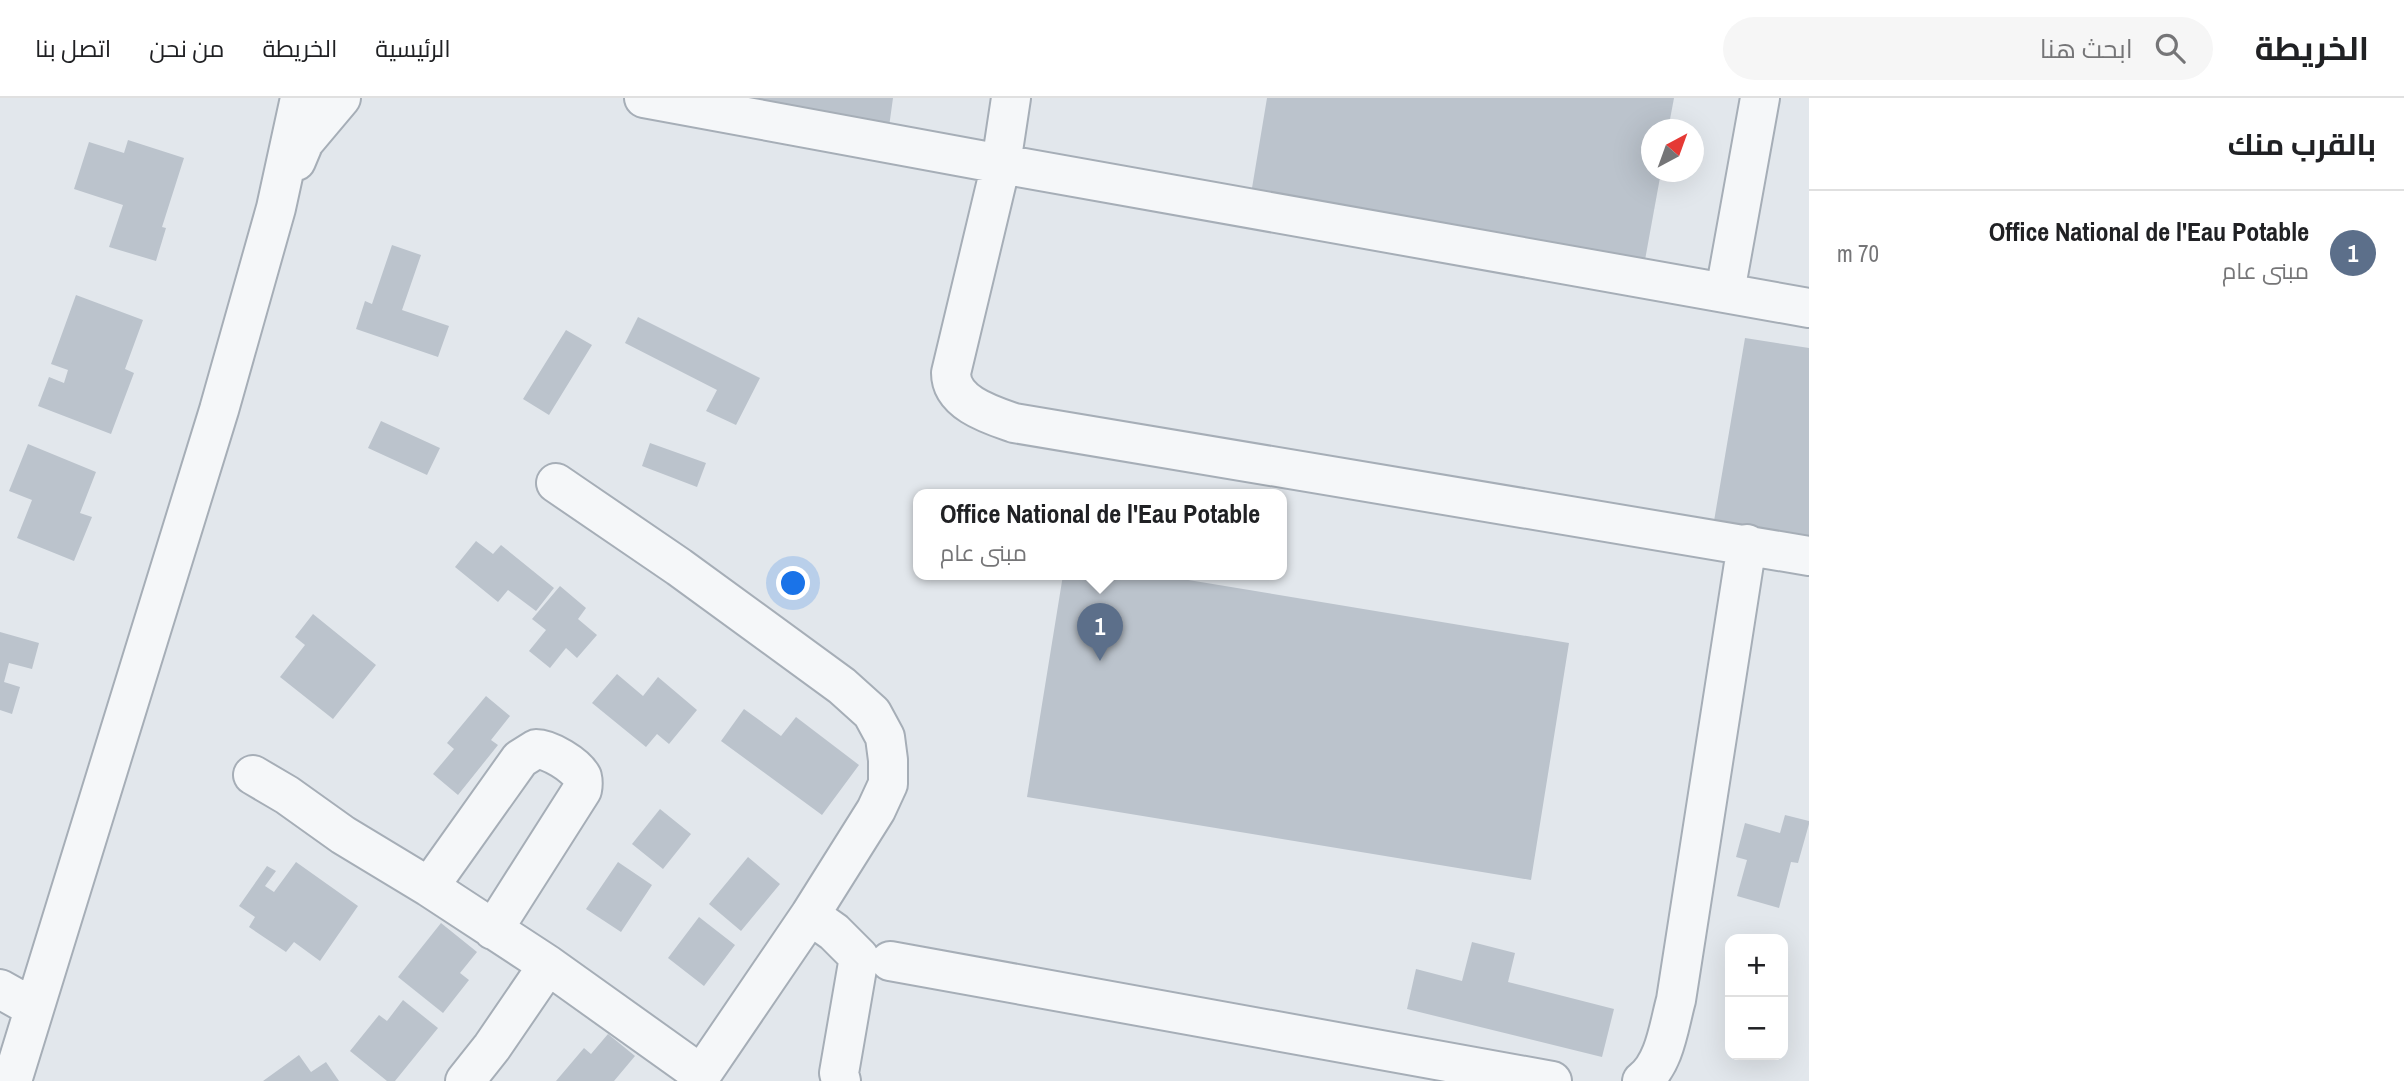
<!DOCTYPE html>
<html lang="ar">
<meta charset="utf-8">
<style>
:root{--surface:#fff;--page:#f6f6f6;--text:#202124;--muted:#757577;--line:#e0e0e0;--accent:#ea580c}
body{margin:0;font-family:"Archivo Narrow",Cairo,sans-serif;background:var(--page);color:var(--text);direction:rtl}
.controls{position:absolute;right:21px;bottom:21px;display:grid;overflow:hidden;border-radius:14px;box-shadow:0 7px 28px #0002}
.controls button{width:63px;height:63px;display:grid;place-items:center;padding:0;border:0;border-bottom:2px solid var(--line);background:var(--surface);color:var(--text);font:35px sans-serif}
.compass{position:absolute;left:1641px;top:21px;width:63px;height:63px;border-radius:50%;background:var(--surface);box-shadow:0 7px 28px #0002;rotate:41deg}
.you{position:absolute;left:794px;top:486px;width:24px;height:24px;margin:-18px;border:5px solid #fff;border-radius:50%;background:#1a73e8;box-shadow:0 0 0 10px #1a73e833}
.badge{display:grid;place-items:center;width:46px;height:46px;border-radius:50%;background:var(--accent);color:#fff;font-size:23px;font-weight:700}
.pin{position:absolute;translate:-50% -58px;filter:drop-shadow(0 2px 4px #0008)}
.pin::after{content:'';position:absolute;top:37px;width:24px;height:21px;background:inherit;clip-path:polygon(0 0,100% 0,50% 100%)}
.popup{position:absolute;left:913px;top:391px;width:374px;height:91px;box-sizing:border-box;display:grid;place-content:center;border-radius:14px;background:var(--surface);filter:drop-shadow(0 2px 5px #0005);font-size:23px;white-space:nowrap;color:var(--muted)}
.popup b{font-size:26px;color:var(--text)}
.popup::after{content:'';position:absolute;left:50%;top:100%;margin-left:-14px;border:14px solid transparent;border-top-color:var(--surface)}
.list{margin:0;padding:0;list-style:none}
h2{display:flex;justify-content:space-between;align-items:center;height:91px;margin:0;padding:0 28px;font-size:30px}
h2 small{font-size:23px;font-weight:400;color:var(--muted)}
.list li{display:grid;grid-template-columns:46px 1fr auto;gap:21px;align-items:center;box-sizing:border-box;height:126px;padding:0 28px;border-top:2px solid var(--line)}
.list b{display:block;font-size:26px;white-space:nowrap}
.list p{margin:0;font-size:23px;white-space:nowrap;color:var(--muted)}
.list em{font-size:23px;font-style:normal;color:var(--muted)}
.icon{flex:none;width:38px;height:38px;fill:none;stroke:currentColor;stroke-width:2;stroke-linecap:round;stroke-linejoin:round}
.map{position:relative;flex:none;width:1809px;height:983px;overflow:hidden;direction:ltr}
header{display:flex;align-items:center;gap:42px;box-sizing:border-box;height:98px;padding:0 35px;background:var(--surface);border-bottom:2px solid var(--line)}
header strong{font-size:33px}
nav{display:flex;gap:38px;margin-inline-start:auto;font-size:24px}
.search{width:490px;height:63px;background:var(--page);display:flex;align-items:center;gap:18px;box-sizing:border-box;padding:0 24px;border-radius:38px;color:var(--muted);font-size:26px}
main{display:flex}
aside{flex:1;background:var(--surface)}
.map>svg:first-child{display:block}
.building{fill:#bbc3cc}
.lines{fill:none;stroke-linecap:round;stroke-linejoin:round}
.minor-casing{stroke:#a6aeb7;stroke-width:42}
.minor{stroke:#f5f7f9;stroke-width:38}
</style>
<header>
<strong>الخريطة</strong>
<div class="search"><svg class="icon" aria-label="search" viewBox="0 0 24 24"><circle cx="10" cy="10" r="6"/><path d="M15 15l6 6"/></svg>ابحث هنا</div>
<nav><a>الرئيسية</a><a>الخريطة</a><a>من نحن</a><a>اتصل بنا</a></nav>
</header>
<main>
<aside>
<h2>بالقرب منك<small></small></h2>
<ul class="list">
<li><span class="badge" style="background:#5c6f8a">1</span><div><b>Office National de l'Eau Potable</b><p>مبنى عام</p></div><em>70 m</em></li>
</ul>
</aside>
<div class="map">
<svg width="1809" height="983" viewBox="0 0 1809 983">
<rect width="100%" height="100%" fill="#e2e7ec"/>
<path class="building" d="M729 0H893L889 29Z
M1267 0H1674L1668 32H1652V74H1661L1643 173 1250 102Z
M128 42 184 60 162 129 166 130 156 163 109 149 123 107 74 91 89 44 124 55Z
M392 147 421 157 402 212 449 228 438 259 356 231 365 203 372 206Z
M76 197 143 222 125 271 134 275 111 336 38 308 49 279 64 285 68 272 51 266Z
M638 219 760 280 736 327 706 313 717 292 625 245Z
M566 232 592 247 549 317 523 301Z
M1745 240 1809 250V445L1713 429Z
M381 323 440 350 427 377 368 350Z
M650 345 706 365 697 389 642 368Z
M28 346 96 374 80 415 92 419 74 463 17 440 32 402 9 393Z
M476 443 493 456 501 447 554 490 536 513 508 492 498 504 455 469Z
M1063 477H1158L1569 545 1531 782 1027 699Z
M560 488 586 510 578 521 597 537 577 560 566 550 550 570 529 553 546 532 532 521Z
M313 516 376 567 333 621 280 579 305 547 295 539Z
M0 534 39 545 32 571 9 565 4 584 20 589 12 616 0 612Z
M617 576 643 598 658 579 697 612 669 646 657 636 646 649 592 605Z
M486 598 510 618 491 642 498 647 458 697 433 676 454 651 447 645Z
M744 611 781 638 796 619 859 667 822 717 721 643Z
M660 711 691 736 663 771 632 746Z
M1785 717 1809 723V726L1798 765 1791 764 1779 810 1737 798 1747 762 1736 759 1745 725 1780 735Z
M748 759 780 786 741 833 709 806Z
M296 764 358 808 320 863 294 844 286 854 249 829 255 819 239 808 267 768 276 773 265 788 274 794Z
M618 764 652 787 621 834 586 811Z
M699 819 735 847 704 888 668 860Z
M441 825 477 854 460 875 469 882 443 915 398 879Z
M1472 844 1515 855 1508 884 1614 911 1602 959 1407 911 1416 871 1462 883Z
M403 902 438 930 395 983H387L350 953 379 917 387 923Z
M608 936 635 958 614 983H556L584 950 591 956Z
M299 957 311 974 326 964 339 983H263Z"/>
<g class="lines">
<defs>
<path id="minor" d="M644 0 1001 66 1809 210
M1011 0 1001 66 951 275C951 305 991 317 1014 325L1809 458
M296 63 304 44 341 0
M1725 194 1760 0
M556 385 679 469 842 588 872 615 885 639 888 662V686L876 712 810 817 697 983
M253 677 287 697 343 737 429 789 548 867 702 977
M429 789 520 661 536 651C549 651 576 667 582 679 583 683 583 687 582 692L493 832
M810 817 834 834 859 859 839 975 841 983
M890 863 1552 983
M0 891 34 910
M12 983 219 312 276 110 300 0
M465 983 492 949 548 867
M1642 983C1665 966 1669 927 1676 902L1747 446"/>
</defs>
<use href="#minor" class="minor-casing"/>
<use href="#minor" class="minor"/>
</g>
</svg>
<div class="controls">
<button>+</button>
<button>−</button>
</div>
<svg class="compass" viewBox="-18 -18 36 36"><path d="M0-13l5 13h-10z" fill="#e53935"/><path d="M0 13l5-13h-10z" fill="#757577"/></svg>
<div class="you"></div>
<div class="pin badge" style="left:1100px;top:563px;background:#5c6f8a">1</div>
<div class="popup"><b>Office National de l'Eau Potable</b>مبنى عام</div>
</div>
</main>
